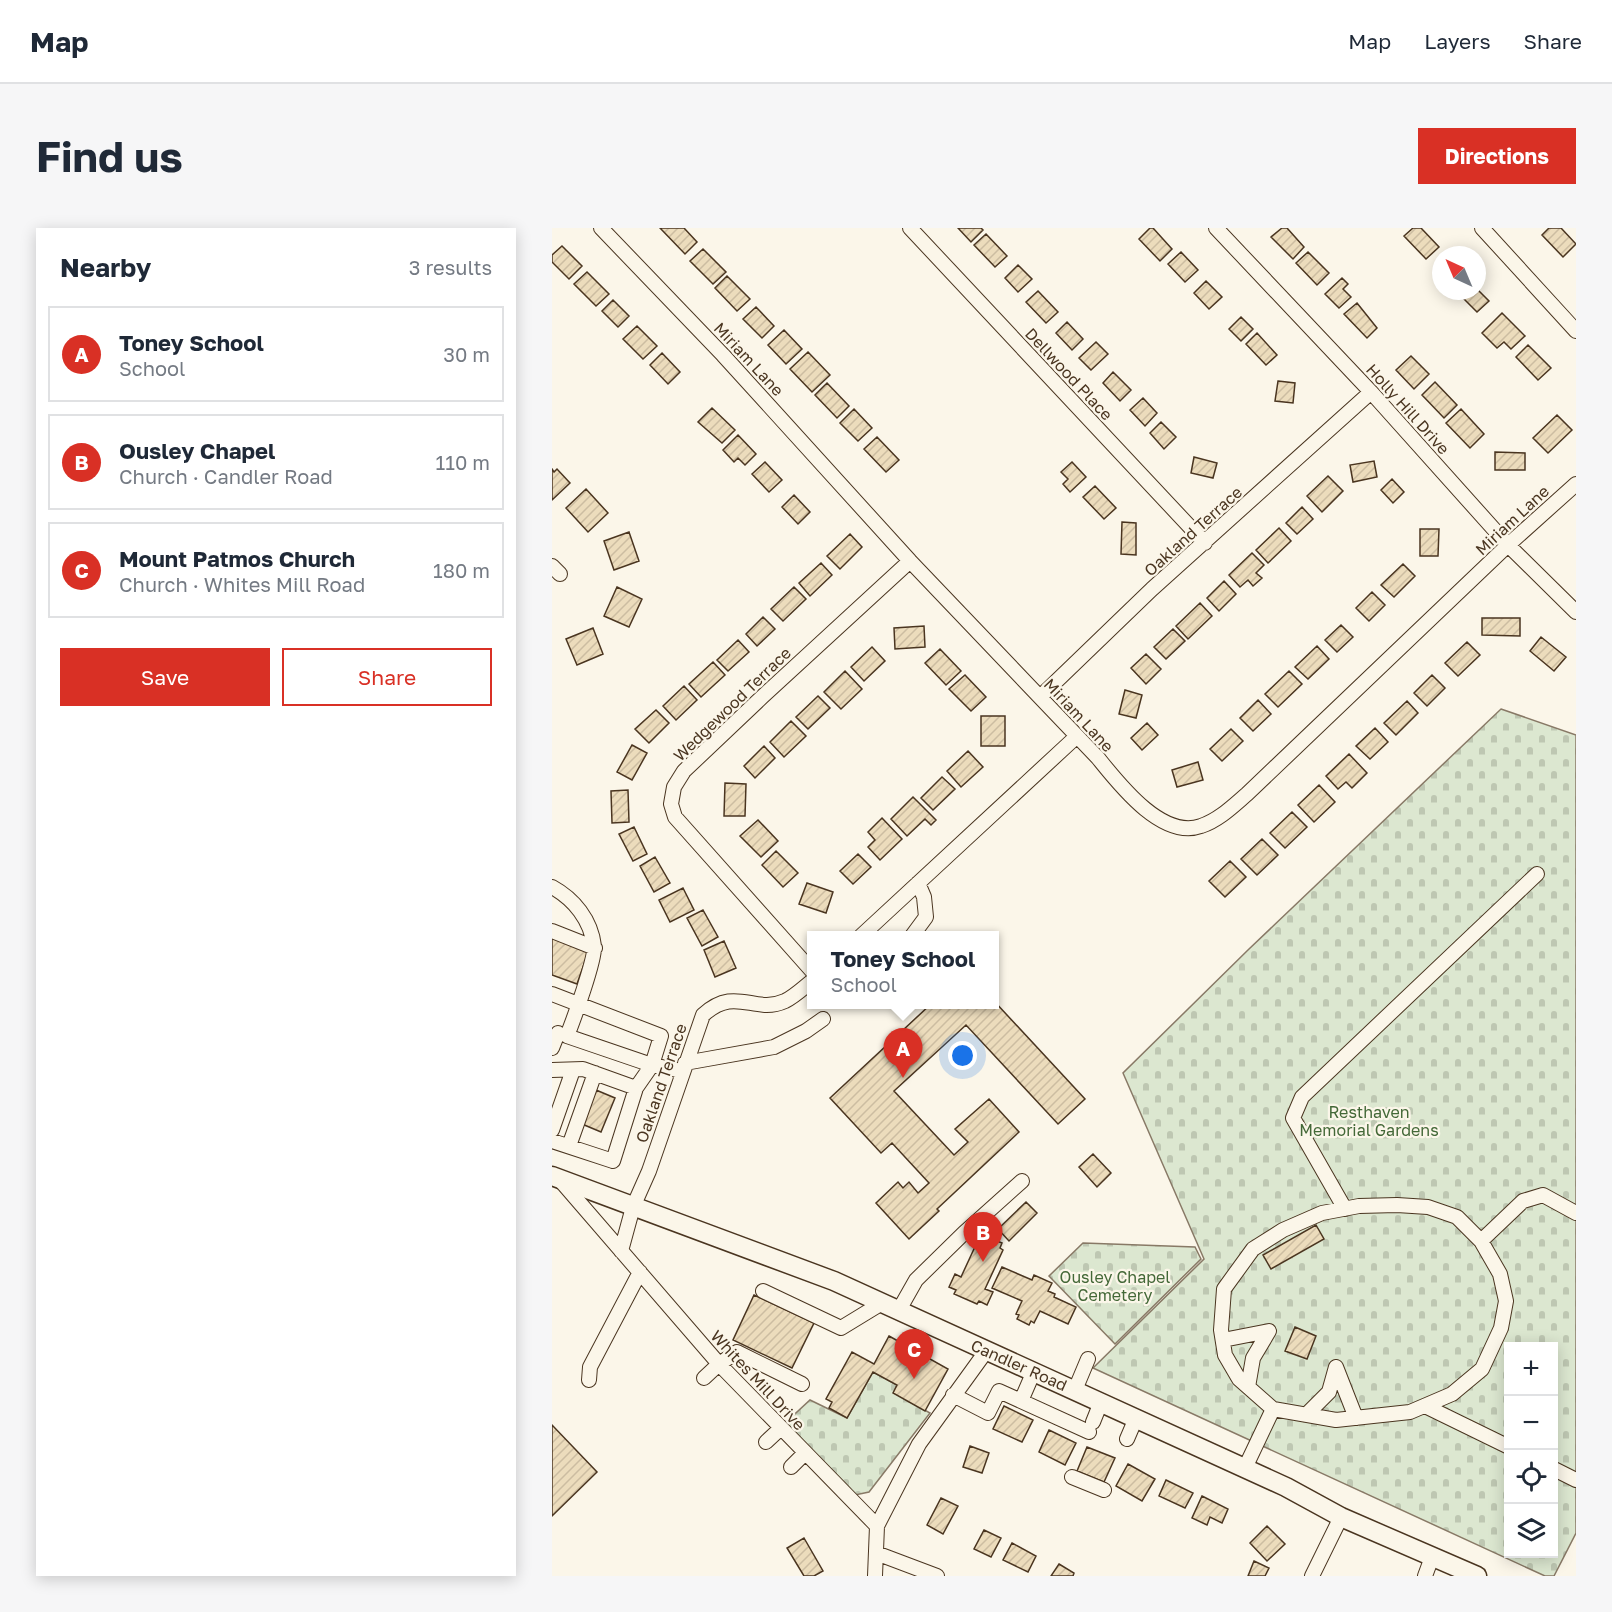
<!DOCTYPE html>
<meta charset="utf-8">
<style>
:root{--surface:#fff;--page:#f6f6f7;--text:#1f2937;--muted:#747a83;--line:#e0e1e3;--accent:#d93025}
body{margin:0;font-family:"Golos Text",sans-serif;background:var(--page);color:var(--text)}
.controls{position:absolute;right:18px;bottom:18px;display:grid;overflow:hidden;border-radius:0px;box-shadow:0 3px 15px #0003}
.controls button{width:54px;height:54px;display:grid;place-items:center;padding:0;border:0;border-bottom:2px solid var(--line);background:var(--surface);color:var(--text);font:30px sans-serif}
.compass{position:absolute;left:880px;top:18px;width:54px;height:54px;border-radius:50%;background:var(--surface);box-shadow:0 3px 15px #0003;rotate:316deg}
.you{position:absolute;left:411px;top:828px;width:21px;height:21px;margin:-15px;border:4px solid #fff;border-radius:50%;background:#1a73e8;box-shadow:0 0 0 9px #1a73e833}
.badge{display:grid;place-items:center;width:39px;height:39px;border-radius:50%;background:var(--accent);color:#fff;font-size:20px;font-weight:700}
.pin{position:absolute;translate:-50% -50px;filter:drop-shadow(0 2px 3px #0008)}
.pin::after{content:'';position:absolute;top:32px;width:21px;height:18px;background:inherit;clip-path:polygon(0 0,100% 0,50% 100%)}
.popup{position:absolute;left:255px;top:703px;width:192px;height:78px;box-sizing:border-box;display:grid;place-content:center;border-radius:0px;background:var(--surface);filter:drop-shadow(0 2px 4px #0005);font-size:20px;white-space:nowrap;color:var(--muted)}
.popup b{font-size:22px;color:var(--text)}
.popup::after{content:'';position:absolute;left:50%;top:100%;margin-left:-12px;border:12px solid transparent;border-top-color:var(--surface)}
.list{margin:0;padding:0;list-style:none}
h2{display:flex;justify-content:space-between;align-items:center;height:78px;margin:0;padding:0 24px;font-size:26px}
h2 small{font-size:20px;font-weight:400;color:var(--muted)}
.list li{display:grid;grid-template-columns:39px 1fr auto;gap:18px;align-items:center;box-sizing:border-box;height:96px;margin:0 12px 12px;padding:0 12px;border:2px solid var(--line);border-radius:0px}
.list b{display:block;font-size:22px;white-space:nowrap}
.list p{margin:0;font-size:20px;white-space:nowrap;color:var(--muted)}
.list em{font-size:20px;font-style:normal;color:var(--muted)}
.actions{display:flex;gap:12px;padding:18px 24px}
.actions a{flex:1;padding:14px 0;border:2px solid var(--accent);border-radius:0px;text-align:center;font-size:21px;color:var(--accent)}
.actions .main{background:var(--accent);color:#fff}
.icon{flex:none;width:33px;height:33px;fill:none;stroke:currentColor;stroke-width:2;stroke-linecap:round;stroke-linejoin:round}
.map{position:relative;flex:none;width:1024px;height:1348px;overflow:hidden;border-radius:0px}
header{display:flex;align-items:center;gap:36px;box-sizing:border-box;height:84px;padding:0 30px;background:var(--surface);border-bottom:2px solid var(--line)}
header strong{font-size:28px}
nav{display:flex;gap:33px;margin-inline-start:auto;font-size:21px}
.intro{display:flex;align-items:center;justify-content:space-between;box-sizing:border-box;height:144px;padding:0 36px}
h1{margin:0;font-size:42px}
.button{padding:15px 27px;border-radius:0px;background:var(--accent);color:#fff;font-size:21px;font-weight:700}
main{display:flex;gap:36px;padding:0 36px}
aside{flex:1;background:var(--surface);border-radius:0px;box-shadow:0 3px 15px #0003}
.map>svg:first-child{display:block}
.cemetery{fill:url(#cemetery-stones);stroke:#887966;stroke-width:1.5;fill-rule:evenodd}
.building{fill:url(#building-hatch);stroke:#4a3520;stroke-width:1.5}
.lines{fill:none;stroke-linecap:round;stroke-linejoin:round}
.minor-casing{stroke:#4a3520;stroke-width:16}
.major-casing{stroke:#4a3520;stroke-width:21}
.minor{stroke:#fbf6e9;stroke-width:14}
.major{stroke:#fbf6e9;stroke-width:18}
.labels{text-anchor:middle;stroke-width:4.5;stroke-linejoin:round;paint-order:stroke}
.street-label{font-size:16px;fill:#4a3520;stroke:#fbf6e9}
.park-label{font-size:16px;fill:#436837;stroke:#fbf6e9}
</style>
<header>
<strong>Map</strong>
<nav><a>Map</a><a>Layers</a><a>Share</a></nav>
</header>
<div class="intro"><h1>Find us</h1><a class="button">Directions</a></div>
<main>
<aside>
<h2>Nearby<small>3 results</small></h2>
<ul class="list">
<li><span class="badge">A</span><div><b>Toney School</b><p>School</p></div><em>30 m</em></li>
<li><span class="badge">B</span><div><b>Ousley Chapel</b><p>Church · Candler Road</p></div><em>110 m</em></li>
<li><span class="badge">C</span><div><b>Mount Patmos Church</b><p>Church · Whites Mill Road</p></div><em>180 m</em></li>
</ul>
<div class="actions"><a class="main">Save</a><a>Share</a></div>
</aside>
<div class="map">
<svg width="1024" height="1348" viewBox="0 0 1024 1348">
<defs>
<pattern id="cemetery-stones" width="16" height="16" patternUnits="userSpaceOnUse" patternTransform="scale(1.5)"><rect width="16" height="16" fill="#dce7d0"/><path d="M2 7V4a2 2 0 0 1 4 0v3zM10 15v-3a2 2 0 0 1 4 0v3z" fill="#bec7b2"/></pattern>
<pattern id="building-hatch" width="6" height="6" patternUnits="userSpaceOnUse" patternTransform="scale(1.5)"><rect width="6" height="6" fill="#ecdcbc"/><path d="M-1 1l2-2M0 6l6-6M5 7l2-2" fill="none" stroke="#ccbda1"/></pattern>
</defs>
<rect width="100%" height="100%" fill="#fbf6e9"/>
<path class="cemetery" d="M949 481 1024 507V1305L1002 1348H993L541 1140 652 1031 571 845 697 721ZM957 1118H1002V1326H957Z
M531 1015 643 1019 649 1031 563 1116 497 1048Z
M321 1144 345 1157 342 1165 378 1185 317 1264 303 1267 232 1196 258 1172 295 1190Z"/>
<path class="building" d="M108 0H132L145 14 133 26Z
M406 0H429L431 2 419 14Z
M598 0H601L620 21 608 33 587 11Z
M730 0H735L752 19 741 31 719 9Z
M861 0H869L887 19 874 31 852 8Z
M997 0H1009L1024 16 1011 29 990 7Z
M434 6 455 28 443 39 422 17Z
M10 18 30 38 17 51 0 34V27Z
M151 21 174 44 161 56 138 33Z
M629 24 646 42 633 54 616 36Z
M756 24 777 45 765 57 744 35Z
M466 37 480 51 466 64 453 50Z
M35 44 57 66 44 78 22 56Z
M175 48 198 71 185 83 163 60Z
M790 50 796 56 791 61 799 69 787 80 773 66Z
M654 53 670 69 657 81 642 65Z
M925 61 937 73 925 84 908 67 912 63H925Z
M486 63 506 84 494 95 474 74Z
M61 72 77 88 66 99 50 83Z
M805 75 825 100 815 110 792 86Z
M204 79 222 98 210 110 191 91Z
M950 85 973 108 959 121 952 114 945 120 930 105Z
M689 89 701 101 689 113 677 101Z
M515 94 531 111 520 122 504 105Z
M85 98 105 118 91 131 71 111Z
M232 102 250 121 234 136 216 117Z
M705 105 725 127 714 137 694 116Z
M544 114 556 126 539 142 527 130Z
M976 117 999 140 986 152 964 129Z
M256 124 278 147 260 164 238 141Z
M110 125 128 144 116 156 98 137Z
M859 128 877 146 862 161 844 142Z
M561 144 579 162 568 173 551 155Z
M726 153 743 155 741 175 723 173Z
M883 154 905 177 892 190 870 167Z
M275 155 297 178 285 190 263 167Z
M591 170 605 185 593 198 578 182Z
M160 180 183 202 170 215 146 194Z
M302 181 320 200 306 213 288 195Z
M909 181 932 206 918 220 894 195Z
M1005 187 1020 202 996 225 981 210Z
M609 194 624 209 612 221 598 205Z
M186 207 204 226 193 237 186 230 182 234 171 222Z
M325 209 347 232 334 244 312 221Z
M943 224 973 225V242H943Z
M642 229 665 235 661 250 639 245Z
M822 233 825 249 801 254 798 237Z
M213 234 230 252 217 264 200 246Z
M520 234 534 249 518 264 511 256 516 251 509 244Z
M0 241 2 244 5 241 18 255 0 272Z
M776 248 791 263 770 284 755 268Z
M840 251 852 264 841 275 829 262Z
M543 258 564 280 552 291 531 269Z
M34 261 56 285 36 304 14 280Z
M242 267 258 284 246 296 230 279Z
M750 279 761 291 745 306 734 295Z
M570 294 584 295V327L569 326Z
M727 300 739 313 716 335 704 322Z
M868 301H887L886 328H868Z
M77 304 87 333 62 342 52 313Z
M298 306 310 319 288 341 275 328Z
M700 325 712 337 704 345 710 350 701 358 696 352 688 359 677 347Z
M269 335 280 347 258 368 247 355Z
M851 336 863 348 842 369 829 357Z
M672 353 684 366 667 383 655 370Z
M65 359 90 371 77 399 52 388Z
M242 359 254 371 231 393 219 381Z
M820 364 833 377 817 393 804 380Z
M648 375 660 388 636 411 624 398Z
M211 389 223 401 205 418 194 406Z
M930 390H968V408L930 407Z
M789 397 801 409 785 424 773 412Z
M372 398 373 419 343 421 342 400Z
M41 400 51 426 25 437 14 411Z
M621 401 633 413 614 431 602 419Z
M989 409 1014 429 1002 443 978 423Z
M186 412 197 424 176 443 165 432Z
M915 414 928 427 906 448 893 435Z
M765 418 777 431 756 451 743 439Z
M320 419 333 433 312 453 299 439Z
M388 421 409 443 394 457 373 435Z
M594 426 609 441 594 456 579 440Z
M161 434 173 447 149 469 137 456Z
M293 443 310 461 289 481 272 464Z
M737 443 750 456 726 479 713 466Z
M413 447 434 469 419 483 397 461Z
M880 447 893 460 875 478 862 465Z
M132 458 145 472 124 492 111 478Z
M573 462 590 467 584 490 567 486Z
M266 468 278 480 256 501 244 489Z
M706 472 719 486 701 503 688 490Z
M855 473 866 485 844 507 832 495Z
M104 482 117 495 97 515 83 501Z
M429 488H453V518H429Z
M239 493 254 508 232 529 218 514Z
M595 495 606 507 590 522 579 510Z
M823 500 836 514 818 531 804 518Z
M679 501 691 513 670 533 658 521Z
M80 517 95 525 80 552 65 544Z
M212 518 223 530 203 550 192 538Z
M416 523 431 539 409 559 395 543Z
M797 526 815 545 800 560 794 554 786 561 774 548Z
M646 534 651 552 625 559 620 542Z
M390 549 403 561 381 582 369 570Z
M173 555 194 556 193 588H172Z
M767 557 783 574 762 594 746 577Z
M76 562 77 594 60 595 59 563Z
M361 569 384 592 379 597 373 591 355 608 339 591Z
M740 584 755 599 733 620 718 605Z
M330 590 350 611 328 632 316 619 323 612 316 604Z
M206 592 226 613 209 629 188 608Z
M82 599 95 626 81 633 67 606Z
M710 611 726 627 705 647 689 631Z
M224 623 246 645 231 659 210 637Z
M306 626 319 639 301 656 288 643Z
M103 629 118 655 102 664 88 638Z
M678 633 694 649 673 669 657 653Z
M255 655 281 664 274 685 247 676Z
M131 660 142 682 118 694 107 672Z
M151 682 166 709 150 718 135 690Z
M0 710 37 722 25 756 0 747Z
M172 713 184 740 163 749 152 722Z
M442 773 533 871 506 896 414 797 342 863 402 927 416 914 403 901 437 871 467 904 385 981 387 983 357 1011 324 975 346 954 351 960 357 954 366 965 377 955 340 915 329 925 278 870 379 776H442Z
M44 862 63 870 49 904 30 896Z
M541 926 559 945 545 959 527 939Z
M474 974 485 985 457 1013 446 1001Z
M764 997 772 1011 719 1041 711 1027Z
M432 1008 450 1015 448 1020 451 1022 433 1061 441 1064 435 1077 427 1073 425 1076 402 1066 404 1062 397 1059 403 1046 409 1049 427 1010 430 1012Z
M450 1039 480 1052 482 1047 500 1055 496 1063 503 1066 502 1069 524 1079 516 1096 488 1083 482 1095 479 1093 477 1097 465 1091 467 1087 464 1086 470 1073 440 1060Z
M202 1067 262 1095 240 1140 181 1112Z
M743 1099 764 1108 755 1131 733 1123Z
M337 1108 396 1141 373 1183 341 1165 345 1157 321 1144 295 1190 277 1180 280 1174 274 1171 300 1124 322 1136Z
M452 1178 481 1192 470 1214 441 1201Z
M0 1197 45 1244 0 1288Z
M497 1202 524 1215 513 1237 487 1224Z
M418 1218 437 1225 430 1245 411 1239Z
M535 1219 563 1230 552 1254 525 1243Z
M576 1236 603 1251 590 1273 564 1258Z
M614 1252 641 1265 633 1280 607 1268Z
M650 1268 676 1281 670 1295 658 1289 655 1297 640 1290Z
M389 1270 406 1278 391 1306 375 1297Z
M715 1298 733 1316 715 1333 698 1315Z
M432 1302 449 1310 439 1329 422 1321Z
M252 1310 271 1343 262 1348H252L235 1320Z
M460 1315 484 1328 476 1344 451 1332Z
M702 1333 717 1340 713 1348H696Z
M507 1336 522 1345 521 1348H499Z"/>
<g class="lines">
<defs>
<path id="minor" d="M49 0 171 127 358 333 546 530C567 556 610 612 649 598 667 592 681 578 695 566L956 317 1024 256
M358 0 653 315
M664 0 819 164 956 317 1024 384
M930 0 1024 103
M0 338 8 346
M488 469 600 361 819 164
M0 659C22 671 39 692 42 718 44 730 21 793 15 808L100 837 130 843
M0 703 43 720
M309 708 524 509
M360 708 374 689 372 669 366 655
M260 743 123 589 119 576 122 559 132 543 210 469 358 333
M0 766 109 808 100 837 84 860 61 933 0 913
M0 820 6 805
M133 835 222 819 254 803 271 791
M0 842 31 841 84 860
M0 902 21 842
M17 918 43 845
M8 952 167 1136 325 1298
M845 977 876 979 905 989 929 1013 948 1046 954 1073 949 1100 930 1141 900 1166 858 1184 784 1192 721 1181 687 1151 673 1127 669 1102 672 1061 701 1021 731 1002 770 985 807 978Z
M793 981 741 890 750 869 985 646
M929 1013 971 973 991 967 1024 985
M69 1023 81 979 97 943 151 787C184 757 202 787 233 773 243 768 251 760 260 753
M211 1063 289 1100 330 1075
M347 1082 364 1052 412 1005 470 953
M671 1112 717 1103 701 1130 696 1159
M784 1139 804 1190
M152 1150 167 1136 185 1124 250 1156
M37 1152 38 1139 88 1044
M523 1162 536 1131
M401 1167 436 1185 447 1163 537 1204
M469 1173 482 1143
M873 1178 957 1219
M754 1187 777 1164 784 1139
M541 1194 549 1174
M575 1211 584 1190
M214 1214 229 1200
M239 1239 253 1225
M693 1240 721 1181
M1002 1241 1024 1252
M520 1249 552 1262
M324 1325 385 1348
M323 1348 325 1298 367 1216 435 1122
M760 1348 789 1289
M873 1348 880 1329"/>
<path id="major" d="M0 948 282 1053 734 1259 789 1289 925 1348"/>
</defs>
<use href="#minor" class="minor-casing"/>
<use href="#major" class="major-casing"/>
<use href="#minor" class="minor"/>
<use href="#major" class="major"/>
</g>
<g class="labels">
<g class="street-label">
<text transform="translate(197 131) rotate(47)" y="6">Miriam Lane</text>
<text transform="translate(517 146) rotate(47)" y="6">Dellwood Place</text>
<text transform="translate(856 181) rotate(48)" y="6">Holly Hill Drive</text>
<text transform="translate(960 292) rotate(-43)" y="6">Miriam Lane</text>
<text transform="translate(641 303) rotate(-42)" y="6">Oakland Terrace</text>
<text transform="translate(180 476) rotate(-44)" y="6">Wedgewood Terrace</text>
<text transform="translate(527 487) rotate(47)" y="6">Miriam Lane</text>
<text transform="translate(109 855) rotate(-71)" y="6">Oakland Terrace</text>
<text transform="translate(467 1137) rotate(24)" y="6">Candler Road</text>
<text transform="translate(206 1152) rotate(47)" y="6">Whites Mill Drive</text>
</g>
<g class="park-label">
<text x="817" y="890">Resthaven<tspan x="817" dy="18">Memorial Gardens</tspan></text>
<text x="563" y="1055">Ousley Chapel<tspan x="563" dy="18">Cemetery</tspan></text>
</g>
</g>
</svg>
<div class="controls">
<button>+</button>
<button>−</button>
<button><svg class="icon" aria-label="locate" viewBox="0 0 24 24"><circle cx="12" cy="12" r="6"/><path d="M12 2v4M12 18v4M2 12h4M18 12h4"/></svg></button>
<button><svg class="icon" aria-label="layers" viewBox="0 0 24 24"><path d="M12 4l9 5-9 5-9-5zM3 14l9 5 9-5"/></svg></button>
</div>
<svg class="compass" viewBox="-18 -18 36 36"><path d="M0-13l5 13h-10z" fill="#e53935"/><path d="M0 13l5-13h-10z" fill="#747a83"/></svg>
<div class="you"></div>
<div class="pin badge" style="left:351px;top:850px">A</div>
<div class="popup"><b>Toney School</b>School</div>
<div class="pin badge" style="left:431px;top:1034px">B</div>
<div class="pin badge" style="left:362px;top:1151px">C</div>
</div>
</main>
